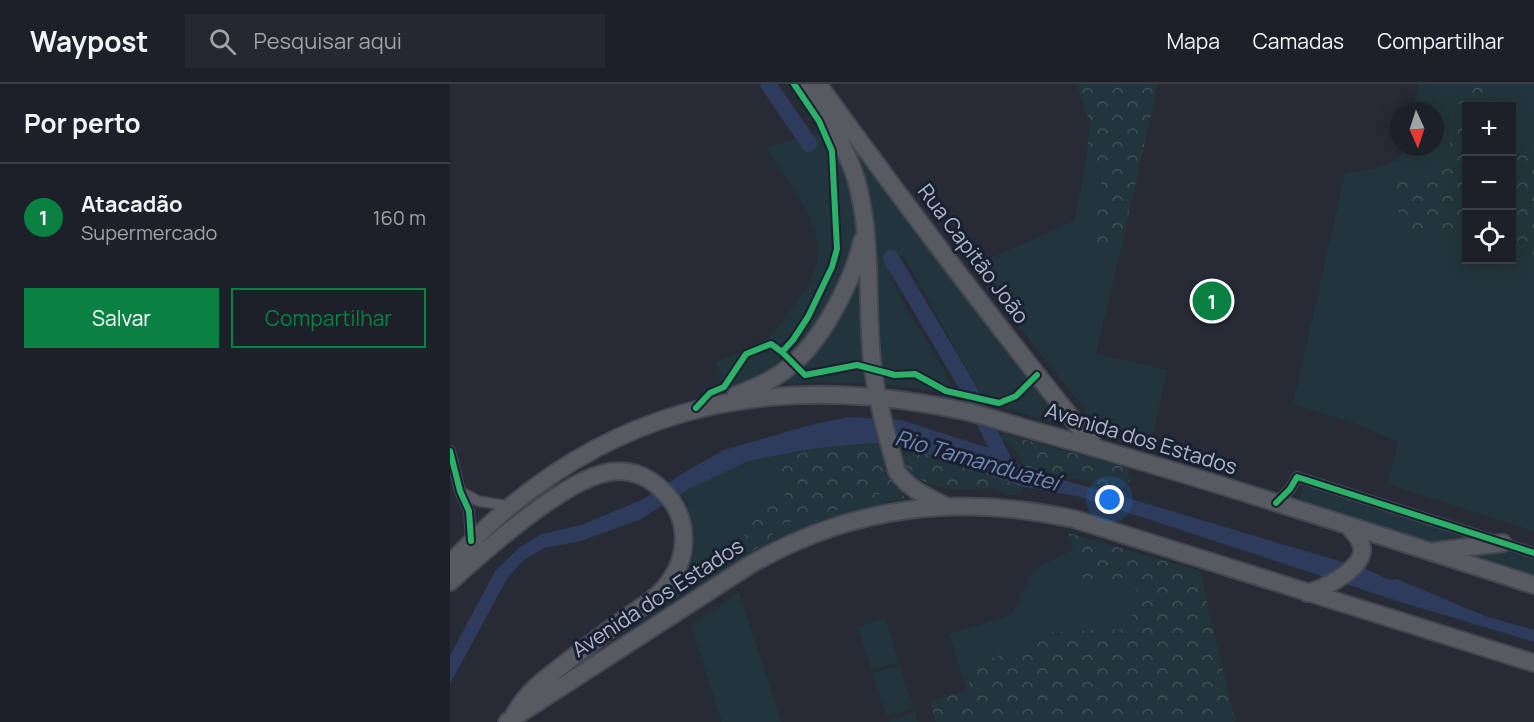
<!DOCTYPE html>
<html lang="pt">
<meta charset="utf-8">
<style>
:root{--surface:#1c2028;--page:#252830;--text:#f1f3f6;--muted:#a0a3a8;--line:#3a3e45;--accent:#0b8043}
body{margin:0;font-family:Manrope,sans-serif;background:var(--page);color:var(--text)}
.controls{position:absolute;right:18px;top:18px;display:grid;overflow:hidden;border-radius:0px;box-shadow:0 3px 15px #0003}
.controls button{width:54px;height:54px;display:grid;place-items:center;padding:0;border:0;border-bottom:2px solid var(--line);background:var(--surface);color:var(--text);font:30px sans-serif}
.compass{position:absolute;left:940px;top:18px;width:54px;height:54px;border-radius:50%;background:var(--surface);box-shadow:0 3px 15px #0003;rotate:177deg}
.you{position:absolute;left:660px;top:416px;width:21px;height:21px;margin:-15px;border:4px solid #fff;border-radius:50%;background:#1a73e8;box-shadow:0 0 0 9px #1a73e833}
.badge{display:grid;place-items:center;width:39px;height:39px;border-radius:50%;background:var(--accent);color:#fff;font-size:20px;font-weight:700}
.pin{position:absolute;translate:-50% -50%;border:3px solid #fff;box-shadow:0 2px 6px #0006}
.list{margin:0;padding:0;list-style:none}
h2{display:flex;justify-content:space-between;align-items:center;height:78px;margin:0;padding:0 24px;font-size:26px}
h2 small{font-size:20px;font-weight:400;color:var(--muted)}
.list li{display:grid;grid-template-columns:39px 1fr auto;gap:18px;align-items:center;box-sizing:border-box;height:108px;padding:0 24px;border-top:2px solid var(--line)}
.list b{display:block;font-size:22px;white-space:nowrap}
.list p{margin:0;font-size:20px;white-space:nowrap;color:var(--muted)}
.list em{font-size:20px;font-style:normal;color:var(--muted)}
.actions{display:flex;gap:12px;padding:18px 24px}
.actions a{flex:1;padding:14px 0;border:2px solid var(--accent);border-radius:0px;text-align:center;font-size:21px;color:var(--accent)}
.actions .main{background:var(--accent);color:#fff}
.icon{flex:none;width:33px;height:33px;fill:none;stroke:currentColor;stroke-width:2;stroke-linecap:round;stroke-linejoin:round}
.map{position:relative;flex:none;width:1084px;height:638px;overflow:hidden}
header{display:flex;align-items:center;gap:36px;box-sizing:border-box;height:84px;padding:0 30px;background:var(--surface);border-bottom:2px solid var(--line)}
header strong{font-size:28px}
nav{display:flex;gap:33px;margin-inline-start:auto;font-size:21px}
.search{width:420px;height:54px;background:var(--page);display:flex;align-items:center;gap:15px;box-sizing:border-box;padding:0 21px;border-radius:0px;color:var(--muted);font-size:22px}
main{display:flex}
aside{flex:1;background:var(--surface)}
.map>svg:first-child{display:block}
.green{fill:#23353c}
.forest{fill:url(#forest-crowns)}
.water{fill:#2e3b5d}
.lines{fill:none;stroke-linecap:round;stroke-linejoin:round}
.river{stroke:#2e3b5d;stroke-width:16}
.minor-casing{stroke:#43464f;stroke-width:12}
.trunk-casing{stroke:#434751;stroke-width:20}
.minor{stroke:#565a64;stroke-width:9}
.trunk{stroke:#585a62;stroke-width:16}
.cycleway-casing{stroke:#192031;stroke-width:10}
.cycleway{stroke:#2db169;stroke-width:6}
.labels{text-anchor:middle;stroke-width:6;stroke-linejoin:round;paint-order:stroke}
.street-label{font-size:21px;fill:#afb6c8;stroke:#192031}
.water-label{font-size:22px;font-style:italic;fill:#7487b3;stroke:#192031}
</style>
<header>
<strong>Waypost</strong>
<div class="search"><svg class="icon" aria-label="search" viewBox="0 0 24 24"><circle cx="10" cy="10" r="6"/><path d="M15 15l6 6"/></svg>Pesquisar aqui</div>
<nav><a>Mapa</a><a>Camadas</a><a>Compartilhar</a></nav>
</header>
<main>
<aside>
<h2>Por perto<small></small></h2>
<ul class="list">
<li><span class="badge">1</span><div><b>Atacadão</b><p>Supermercado</p></div><em>160 m</em></li>
</ul>
<div class="actions"><a class="main">Salvar</a><a>Compartilhar</a></div>
</aside>
<div class="map">
<svg width="1084" height="638" viewBox="0 0 1084 638">
<defs>
<pattern id="forest-crowns" width="20" height="18" patternUnits="userSpaceOnUse" patternTransform="scale(1.5)"><rect width="20" height="18" fill="#23353c"/><path d="M2 6a3 3 0 1 1 6 0M12 15a3 3 0 1 1 6 0" fill="none" stroke="#405057"/></pattern>
</defs>
<rect width="100%" height="100%" fill="#262b36"/>
<path class="green" d="M968 0H1022L1007 9 1010 27 997 47 1001 66 990 91 969 92 940 102 1006 151 1016 150V176H1062V174L1084 170V447L938 400 948 358 905 339 843 320 895 90C913 87 952 83 956 63H985V27H963Z
M1049 0H1084V62L1079 64 1062 58V22H1043L1041 10Z
M393 44 617 342 536 319 456 176 448 169 436 178C451 226 487 265 506 312 481 307 455 302 429 300 377 295 325 300 273 308L266 278C284 272 302 266 317 255 327 247 333 237 340 227 360 200 374 181 365 147 359 123 329 85 316 63Z
M636 80 649 86C654 114 648 143 647 171L671 164 646 270 717 286 701 361 661 348 646 339 521 183 624 137Z
M420 359 430 360 438 388 455 414 375 435 320 458 274 485 138 572 137 571 238 478C243 459 243 443 237 424L240 421 230 411 260 394 298 377 360 365Z
M854 402 1019 454 1020 456 986 459 976 457 849 417Z
M1046 465 1084 475V492L1015 469Z
M624 466 635 500 674 494 688 506 680 546 603 548 517 606 499 550 561 531 584 485Z
M289 508 331 638H272L241 542Z
M435 535 449 578 422 586 408 543Z
M450 581 463 624 436 632 423 589Z
M465 628 468 638H439L438 637Z"/>
<path class="forest" d="M626 0H708L671 164 647 171 635 160 648 143 637 128 652 104 649 86 636 80 640 38Z
M1022 0H1049L1041 10 1043 22H1016V150L1006 151 995 143 977 155 954 145 940 101 969 92 990 91 1001 66 997 48 1010 27 1007 9Z
M1062 58 1079 64 1084 62V170L1062 174Z
M552 349 677 384 681 396 668 407 655 405 649 400 577 385 561 361 552 356 549 352Z
M419 363 432 365 438 388 455 414 446 417 438 410H425L422 419 380 427 373 434 366 437 352 434 326 442 319 457 302 467 294 451 307 430 335 413 337 395 320 388 322 376 361 367Z
M464 365 572 403 570 411H557L544 403C525 406 505 406 486 402 478 400 472 395 464 394L456 382 453 372 457 368Z
M618 449 750 487 785 638H486L480 618 517 606 523 583 603 548 680 545 687 506 674 494 635 500Z"/>
<path class="water" d="M399 333 451 336 548 367 577 386 667 411 916 485 940 496 947 495 1035 532 1084 546V558L954 519 627 412 572 403 455 362 420 359 360 365 298 377 239 405 189 436 131 457 95 464 75 475 58 493 0 600V572L45 487 70 463 92 450 131 441 194 415 233 389 274 366 360 341Z"/>
<g class="lines">
<path class="river" d="M318 0 359 60
M441 174 517 302 556 382"/>
<defs>
<path id="minor" d="M0 367 10 407 19 427 21 457
M10 407 28 417 58 422
M826 419 840 405 847 393 1084 469"/>
<path id="trunk" d="M353 0C374 31 395 59 406 95 423 154 416 216 422 277 426 314 437 352 447 388 459 405 476 412 494 421
M368 0C458 124 549 246 646 364
M286 311C305 304 324 296 339 283 372 257 403 197 412 157
M985 467 1053 459
M0 480C141 326 308 284 509 326 530 330 550 337 571 343 614 355 657 367 700 380 829 418 956 460 1084 501
M0 498C34 467 116 394 160 388 181 385 199 393 213 407 239 432 240 470 219 498 209 513 191 523 177 533 158 546 140 560 122 574 100 591 78 605 64 631
M857 509C873 505 909 487 912 468 913 458 906 451 900 444
M57 638 298 482C402 421 508 410 624 435L1084 579"/>
</defs>
<use href="#minor" class="minor-casing"/>
<use href="#trunk" class="trunk-casing"/>
<use href="#minor" class="minor"/>
<use href="#trunk" class="trunk"/>
<defs>
<path id="cycleway" d="M332 268 355 291 407 281 445 291 465 290 496 307 549 319 566 312 587 291
M246 324 260 309 274 303 296 270 321 260 332 268 343 256 358 233 382 183 387 165 382 67 369 37 344 0
M0 367 10 407 19 427 21 457
M826 419 840 405 847 393 1084 469"/>
</defs>
<use href="#cycleway" class="cycleway-casing"/>
<use href="#cycleway" class="cycleway"/>
</g>
<g class="labels">
<g class="street-label">
<text transform="translate(523 170) rotate(53)" y="7">Rua Capitão João</text>
<text transform="translate(691 355) rotate(17)" y="7">Avenida dos Estados</text>
<text transform="translate(208 514) rotate(-33)" y="7">Avenida dos Estados</text>
</g>
<g class="water-label">
<text transform="translate(527 376) rotate(16)" y="8">Rio Tamanduateí</text>
</g>
</g>
</svg>
<div class="controls">
<button>+</button>
<button>−</button>
<button><svg class="icon" aria-label="locate" viewBox="0 0 24 24"><circle cx="12" cy="12" r="6"/><path d="M12 2v4M12 18v4M2 12h4M18 12h4"/></svg></button>
</div>
<svg class="compass" viewBox="-18 -18 36 36"><path d="M0-13l5 13h-10z" fill="#e53935"/><path d="M0 13l5-13h-10z" fill="#a0a3a8"/></svg>
<div class="you"></div>
<div class="pin badge" style="left:762px;top:217px">1</div>
</div>
</main>
